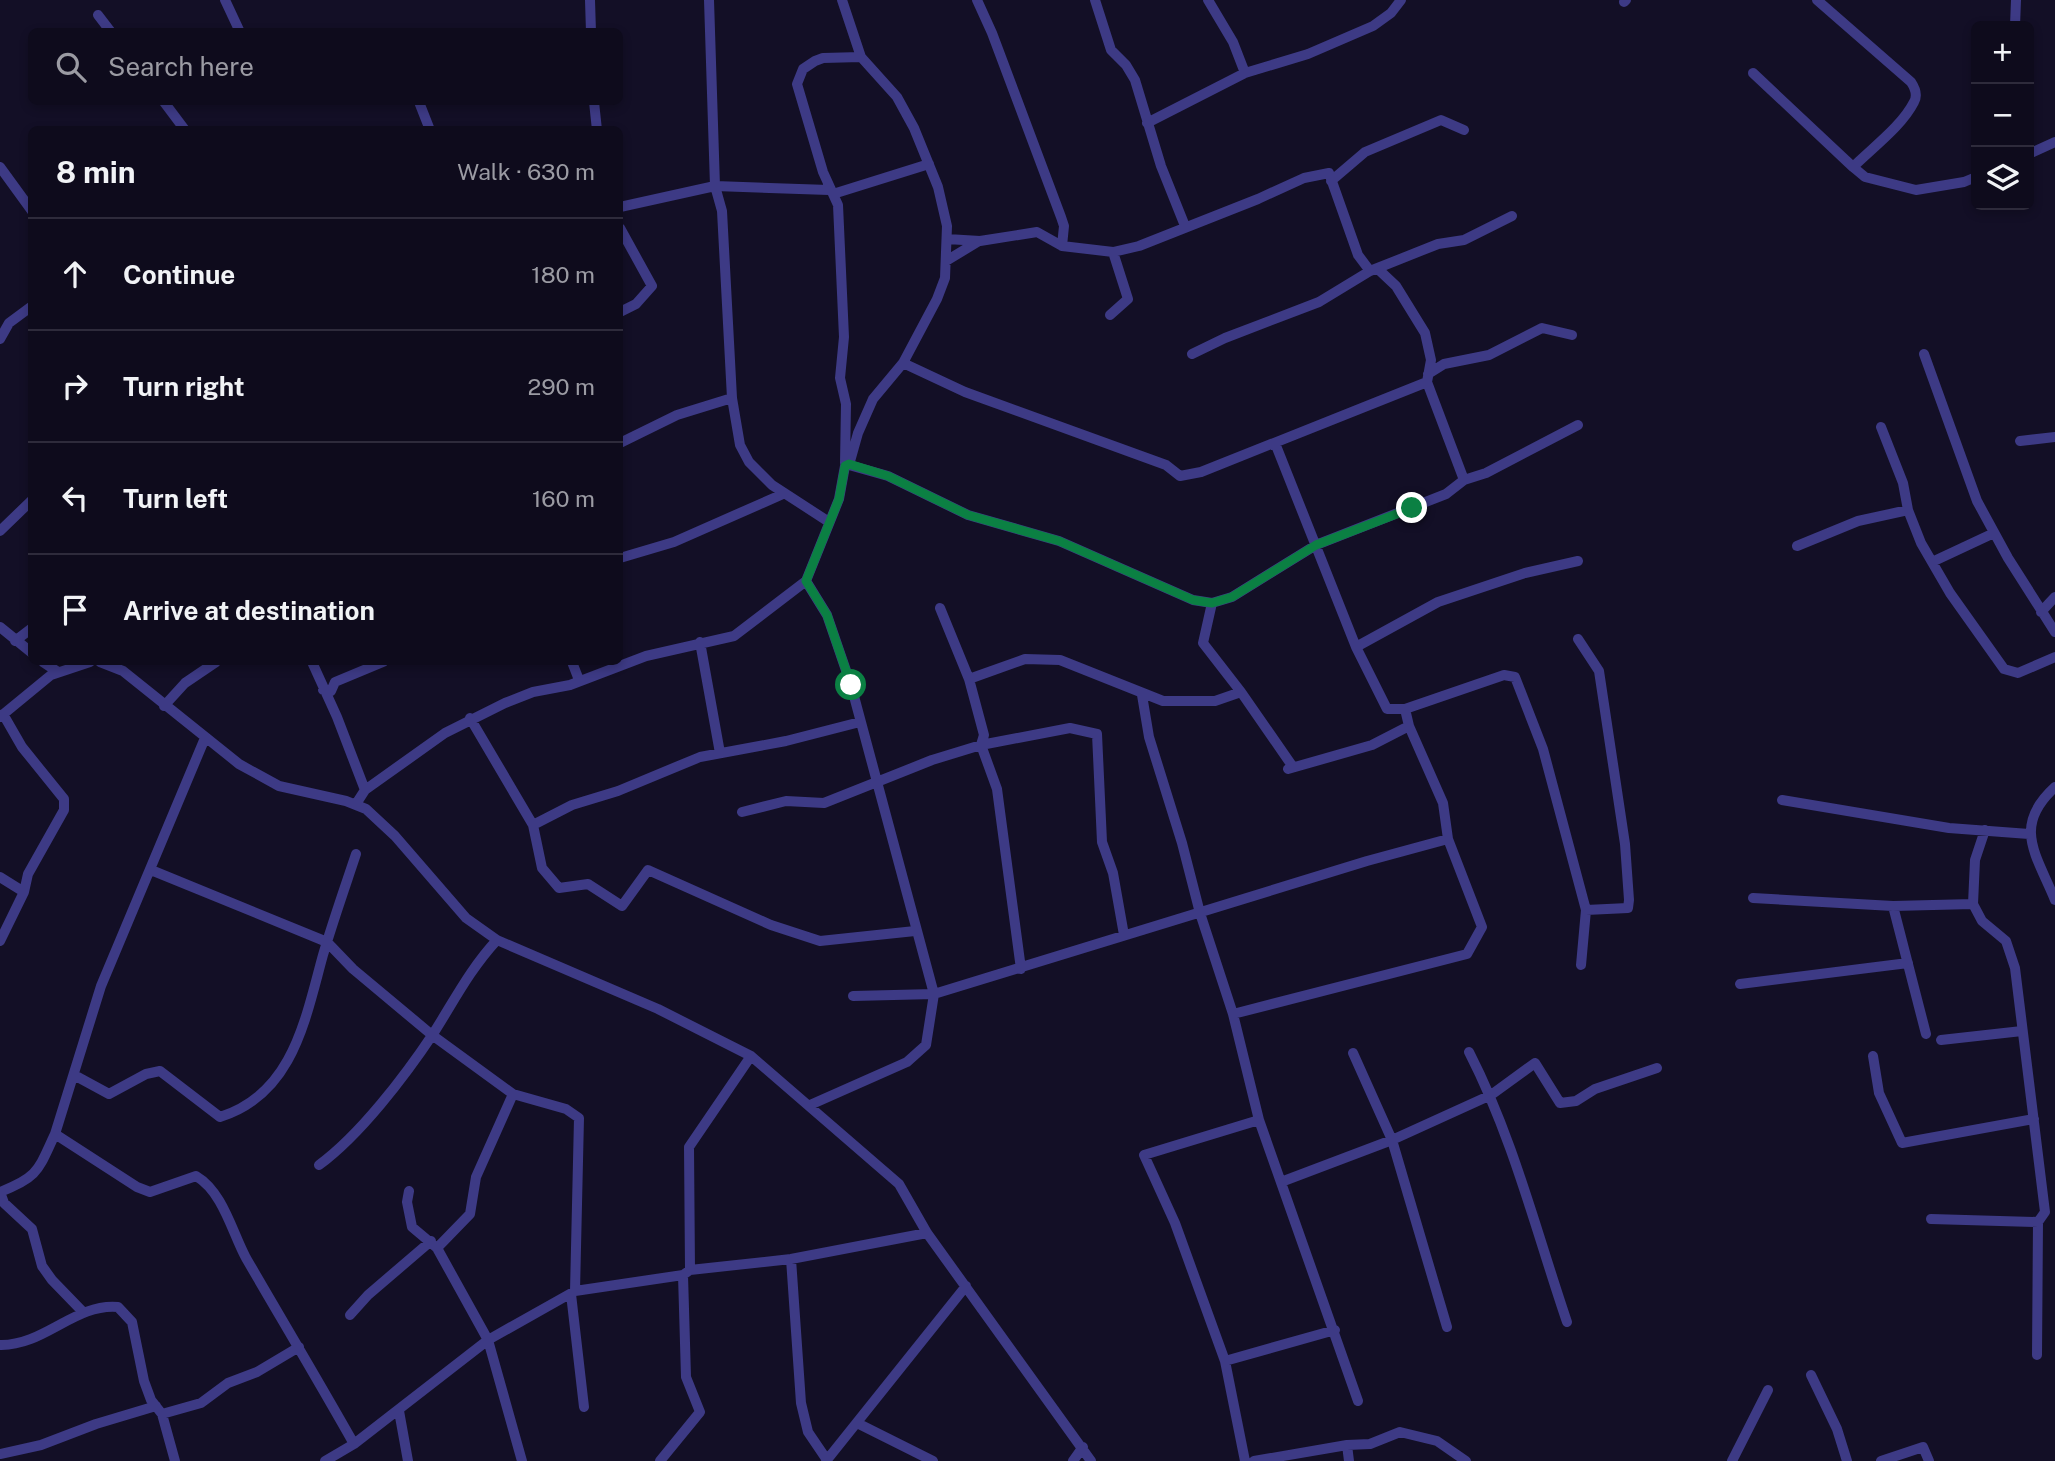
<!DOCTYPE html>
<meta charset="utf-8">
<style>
:root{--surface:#0e0b1c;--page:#1c1929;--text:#f1f3f6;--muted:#9b9ba3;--line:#2e2b3b}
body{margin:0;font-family:"Public Sans",sans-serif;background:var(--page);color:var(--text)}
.controls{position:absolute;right:21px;top:21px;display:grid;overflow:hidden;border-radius:10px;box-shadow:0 4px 10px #0003}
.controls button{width:63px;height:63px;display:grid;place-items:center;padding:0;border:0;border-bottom:2px solid var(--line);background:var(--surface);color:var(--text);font:35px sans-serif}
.stop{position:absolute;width:21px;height:21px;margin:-16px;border:5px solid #0b8043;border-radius:50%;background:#fff}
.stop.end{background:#0b8043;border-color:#fff;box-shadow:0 2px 7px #0008}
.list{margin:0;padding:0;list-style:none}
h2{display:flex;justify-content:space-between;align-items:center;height:91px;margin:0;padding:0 28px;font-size:30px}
h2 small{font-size:23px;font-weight:400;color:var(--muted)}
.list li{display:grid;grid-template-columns:46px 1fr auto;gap:21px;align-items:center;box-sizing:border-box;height:112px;padding:0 28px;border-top:2px solid var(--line)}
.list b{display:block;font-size:26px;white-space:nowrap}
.list em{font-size:23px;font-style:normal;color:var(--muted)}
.icon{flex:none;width:38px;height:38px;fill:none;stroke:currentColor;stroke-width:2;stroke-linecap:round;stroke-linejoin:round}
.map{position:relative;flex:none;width:2055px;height:1461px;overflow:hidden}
.search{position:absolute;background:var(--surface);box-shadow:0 4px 10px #0003;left:28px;top:28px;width:595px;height:77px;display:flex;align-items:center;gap:18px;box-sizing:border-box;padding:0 24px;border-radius:10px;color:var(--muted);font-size:26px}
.panel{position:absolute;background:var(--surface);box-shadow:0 4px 10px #0003;left:28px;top:126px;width:595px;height:539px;border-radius:10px}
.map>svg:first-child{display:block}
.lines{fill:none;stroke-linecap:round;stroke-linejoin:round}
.street{stroke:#3d3a85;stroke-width:10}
.route{stroke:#0b8043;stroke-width:9}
</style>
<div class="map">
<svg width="2055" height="1461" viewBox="0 0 2055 1461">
<rect width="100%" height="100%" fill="#130f26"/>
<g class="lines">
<path class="street" d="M225 0 240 32
M590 0 591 32
M709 0 715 186 722 211 732 398 740 445 749 462 772 485 829 522
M977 0 992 33 1061 217 1064 226 1062 246
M1095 0 1111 50 1126 65 1135 80 1161 166 1185 226
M1208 0 1233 42 1245 73
M1624 2 1626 0
M98 15 111 32
M2015 26 2016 0
M1753 73 1853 167C1872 148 1902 126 1914 102 1918 95 1915 88 1911 82L1817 0
M164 102 185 130
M419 102 430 130
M594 102 597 130
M1147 123 1245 73 1308 54 1373 26 1391 13 1401 0
M2029 154 2055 142
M0 167 32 211
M1853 167 1865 177 1916 190 1964 182 1976 177
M1331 181 1365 152 1441 120 1464 130
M833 194 929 164
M620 207 715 186 829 190
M620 228 652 286 636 304 620 312
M947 239 980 241 1037 232 1062 246 1113 252 1139 246 1258 199 1304 178 1329 173 1358 255 1370 271
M946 261 979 241
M1379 270 1396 286 1425 333 1431 360 1427 382 1464 480
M1110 315 1128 299 1113 252
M0 339 9 323 32 306
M1192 354 1225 338 1319 302 1370 271 1438 244 1464 240 1512 216
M1924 354 1977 501 2008 558 2055 632
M903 363 965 392 1166 465 1180 476 1201 472 1427 382
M1428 374 1444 364 1489 355 1542 328 1572 335
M1881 427 1903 483 1908 510 1921 543 1950 593 2004 669 2018 673 2055 657
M2020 441 2055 437
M620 443 677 415 732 398
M845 463 846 404 840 378 844 337 838 205 823 172 797 84 803 69 815 61 823 58 861 57
M849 465 888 476 968 515 1059 541 1193 600 1212 603 1232 597 1316 545 1446 494 1464 480 1486 473 1578 425
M0 531 32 500
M1797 546 1858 521 1908 510
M620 558 674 542 783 494
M1932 562 1994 533
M806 581 827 615 851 685 934 994 926 1045 907 1062 810 1105
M1212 603 1203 643 1241 692
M940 608 969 679 984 735 981 745 997 789 1021 969
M2041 612 2055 597
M0 627 32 653
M1578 639 1599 671 1625 844 1629 900 1628 908 1586 910
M15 641 32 628
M700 642 720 753
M1356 647 1438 602 1525 573 1578 561
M43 662 58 672
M100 662 123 671 239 764 279 786 346 801 366 809 395 836 466 918 497 940 658 1009 751 1056 899 1184 927 1233 1091 1461
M312 662 337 717 365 790
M572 662 579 680
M969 679 1025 659 1060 660 1163 701H1215L1241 692 1293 767
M323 690 331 691 335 682 383 662
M1142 695 1149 737 1182 843 1200 913 1233 1014 1259 1120 1358 1401
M164 706 185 683 216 662
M1405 709 1504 675 1515 677 1543 749 1586 910 1581 965
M0 717 51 675 90 662
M470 718 533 825 542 868 559 888 588 884 622 906 648 870 771 925 820 941 915 931
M1288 769 1372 745 1409 726
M2055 787C2012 826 2036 854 2055 900
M1782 800 1949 828 2029 834
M356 804 365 790 445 733 505 703 533 692 570 685 646 656 734 636 806 581 839 499 845 466 849 465 858 433 873 399 903 363 937 299 945 278 947 226 938 187 914 128 897 97 861 57 842 0
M742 812 786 801 824 803 932 760 981 745 1070 728 1097 734 1102 842 1113 873 1124 935
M533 825 572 805 618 791 700 757 786 741 860 722
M1985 830 1975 860 1973 904 1982 921 2006 941 2015 968 2045 1212 2038 1222 2037 1355
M151 870 327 942 353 969 432 1035 513 1094 566 1109 579 1118 575 1291
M0 877 24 892
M1753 898 1893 906 1973 904
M1893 906 1926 1034
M0 941 24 892 28 874 64 810V799L22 747 3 714
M1740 984 1908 963
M853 996 934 994 1367 861 1448 839
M1233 1014 1467 954 1482 927 1448 839 1443 803 1409 726 1405 709H1387L1356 647 1275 443
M1941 1040 2022 1031
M1469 1052C1513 1138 1536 1231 1567 1322
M1353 1053 1392 1140 1447 1327
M1873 1056 1879 1093 1902 1143 2034 1119
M74 1075 109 1094 146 1074 160 1071 220 1117C293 1094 305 1020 323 955 333 921 345 887 356 854
M55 1134 101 986 205 738
M319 1165C360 1135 405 1076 433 1034 454 1001 470 969 497 940
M1281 1182 1392 1140 1491 1095 1535 1063 1560 1103 1576 1101 1595 1089 1657 1068
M409 1191 407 1202 412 1227 437 1248 488 1340 522 1461
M0 1192C39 1177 38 1170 55 1134L137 1187 150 1192 196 1176C223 1192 232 1232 246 1258 282 1320 319 1382 354 1444
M0 1192 4 1203 32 1229 42 1266 52 1280 83 1312
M1931 1219 2038 1222
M437 1248 470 1214 476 1177 513 1094
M791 1259 801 1403 808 1432 827 1460
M690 1270 689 1147 751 1056
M571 1294 584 1407
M350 1315 368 1295 431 1241
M0 1345C44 1346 75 1303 118 1307L132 1322 144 1381 151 1400 162 1414 175 1461
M1225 1361 1335 1330
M1811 1375 1837 1429 1847 1461
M399 1411 408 1461
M162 1414 201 1403 228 1383 257 1372 299 1347
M857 1423 933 1461
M1347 1445 1349 1461
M0 1454 41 1445 96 1424 156 1406
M325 1461 354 1444 488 1340 575 1291 683 1275 690 1270 791 1259 927 1233
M660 1461 700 1412 686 1377 683 1275
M826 1461 966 1286
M1073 1461 1083 1447
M1245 1461 1225 1361 1175 1223 1144 1155 1259 1120
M1254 1461 1347 1445 1370 1444 1400 1432 1437 1441 1466 1461
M1732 1461 1768 1390
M1881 1461 1923 1447 1929 1461"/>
</g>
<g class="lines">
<path class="route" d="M851 685 827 615 806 581 839 499 845 466 849 464 888 476 968 515 1059 541 1193 600 1212 603 1232 597 1316 545 1412 508"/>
</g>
</svg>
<div class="controls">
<button>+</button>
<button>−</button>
<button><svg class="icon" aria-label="layers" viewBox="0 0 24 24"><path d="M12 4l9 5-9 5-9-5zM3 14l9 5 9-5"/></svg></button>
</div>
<div class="stop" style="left:851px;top:685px"></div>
<div class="stop end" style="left:1412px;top:508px"></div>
<div class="search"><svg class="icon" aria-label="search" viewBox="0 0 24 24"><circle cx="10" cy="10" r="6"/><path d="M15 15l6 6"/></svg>Search here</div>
<section class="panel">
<h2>8 min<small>Walk · 630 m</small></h2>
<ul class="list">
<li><svg class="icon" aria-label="ahead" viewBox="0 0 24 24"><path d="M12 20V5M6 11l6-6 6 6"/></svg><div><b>Continue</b></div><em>180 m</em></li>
<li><svg class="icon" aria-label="right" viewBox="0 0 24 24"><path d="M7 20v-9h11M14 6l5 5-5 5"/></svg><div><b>Turn right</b></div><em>290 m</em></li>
<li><svg class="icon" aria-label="left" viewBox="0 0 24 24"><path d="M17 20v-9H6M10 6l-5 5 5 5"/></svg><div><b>Turn left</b></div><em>160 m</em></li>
<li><svg class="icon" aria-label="arrive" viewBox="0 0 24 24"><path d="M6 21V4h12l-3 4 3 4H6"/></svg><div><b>Arrive at destination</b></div></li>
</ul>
</section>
</div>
